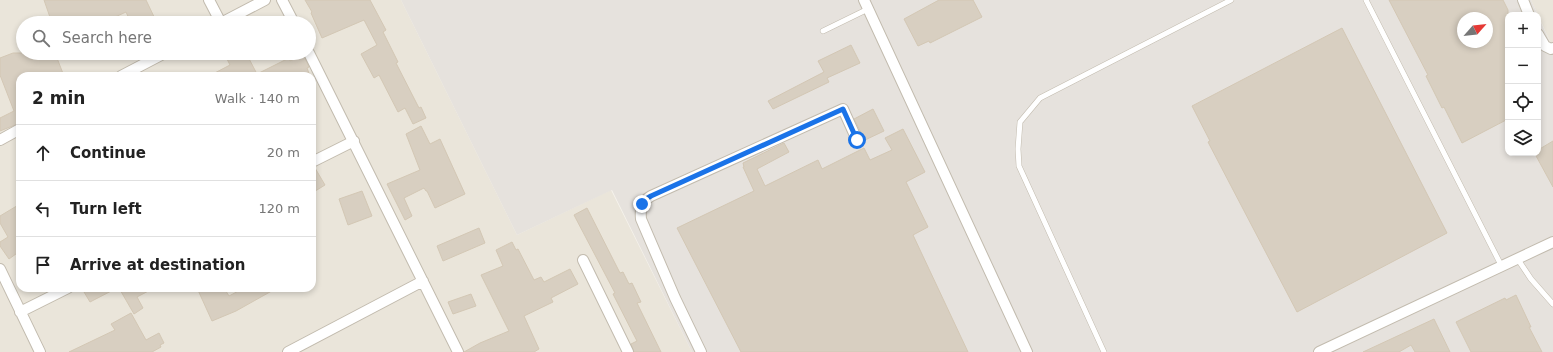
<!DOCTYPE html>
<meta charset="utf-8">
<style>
:root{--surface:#fff;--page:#f2f2f2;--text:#222;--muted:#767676;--line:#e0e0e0}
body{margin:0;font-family:"DejaVu Sans",sans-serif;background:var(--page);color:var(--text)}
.controls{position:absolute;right:12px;top:12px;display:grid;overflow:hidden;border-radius:8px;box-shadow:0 2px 6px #0003}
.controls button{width:36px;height:36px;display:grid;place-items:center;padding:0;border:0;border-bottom:1px solid var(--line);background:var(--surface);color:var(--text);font:20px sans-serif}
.compass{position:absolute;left:1457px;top:12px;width:36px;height:36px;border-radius:50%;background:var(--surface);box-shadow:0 2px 6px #0003;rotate:63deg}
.stop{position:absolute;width:12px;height:12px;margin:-9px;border:3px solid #1a73e8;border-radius:50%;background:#fff}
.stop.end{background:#1a73e8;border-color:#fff;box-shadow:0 1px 4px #0008}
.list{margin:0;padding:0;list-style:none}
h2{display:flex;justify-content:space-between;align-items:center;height:52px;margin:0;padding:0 16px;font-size:17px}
h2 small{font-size:13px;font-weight:400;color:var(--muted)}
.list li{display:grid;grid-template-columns:26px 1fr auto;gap:12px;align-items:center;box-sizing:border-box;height:56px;padding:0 16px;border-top:1px solid var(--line)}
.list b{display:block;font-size:15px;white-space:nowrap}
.list em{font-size:13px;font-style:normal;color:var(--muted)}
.icon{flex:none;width:22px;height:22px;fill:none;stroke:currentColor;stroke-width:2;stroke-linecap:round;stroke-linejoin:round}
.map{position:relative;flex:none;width:1553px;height:352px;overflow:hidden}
.search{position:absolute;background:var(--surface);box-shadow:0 2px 6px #0003;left:16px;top:16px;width:300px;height:44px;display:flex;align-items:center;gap:10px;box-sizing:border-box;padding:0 14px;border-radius:22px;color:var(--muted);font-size:15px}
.panel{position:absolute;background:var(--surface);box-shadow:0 2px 6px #0003;left:16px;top:72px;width:300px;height:220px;border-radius:12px}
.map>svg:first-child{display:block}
.residential{fill:#eae5da;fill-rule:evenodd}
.industrial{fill:#e6e2dd;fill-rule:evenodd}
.building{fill:#d8cfc1;stroke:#d3c7b4;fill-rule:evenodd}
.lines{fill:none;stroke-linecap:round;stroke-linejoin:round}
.lane-casing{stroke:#c2bbae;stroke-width:6}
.street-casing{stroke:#c2bbae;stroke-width:12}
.lane{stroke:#fff;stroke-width:5}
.street{stroke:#fff;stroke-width:10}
.route{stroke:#1a73e8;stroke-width:5}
</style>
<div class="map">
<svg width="1553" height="352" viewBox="0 0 1553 352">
<rect width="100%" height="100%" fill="#f6f3ec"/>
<path class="residential" d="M0 0H401L517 235 611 190 692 352H0ZM23 23H309V53H23ZM20 76H312V288H20Z
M1531 0H1553V48L1538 15Z"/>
<path class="industrial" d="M401 0H1531L1538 15H1508V153H1538V16L1553 48V352H692L612 190 517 235ZM1463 18H1487V42H1463Z"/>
<path class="building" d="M44 0H146L157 23H131L126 12 102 23H52Z
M305 0H370L386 30 383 32 398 62 396 63 419 108 421 107 426 118 413 124 405 108 398 112 379 75 374 78 361 54 377 45 364 20 322 38 311 13 312 12Z
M939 0H973L982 17 930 43 929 41 918 46 904 19Z
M1389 0H1503L1508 10V119L1462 143 1444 107 1442 108 1426 76 1428 75ZM1463 18H1487V42H1463Z
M1342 28 1447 233 1297 312 1208 142 1210 141 1192 106Z
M851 45 860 63 827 78 829 82 773 109 768 101 824 72 818 61Z
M13 53H55L64 76H20V123L0 131V118L14 111 0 75V58Z
M224 53H246L257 74 289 58 290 61 303 54 309 67 307 68 310 76H209L230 65Z
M873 109 884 131 865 140 854 119Z
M421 126 430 144 440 139 465 194 435 208 427 191H426L424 188 404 198 412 216 405 220 387 184 420 170 406 134Z
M903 129 925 172 906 182 928 227 913 235 968 352H741L677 228 754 191 743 167H744L743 163 784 143 789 152 757 169 765 186 818 160 822 169 864 148 870 160 892 150 885 138Z
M1553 141V187L1535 154 1538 153V150Z
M312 168H315L325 185 312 193Z
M362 191 372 216 348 225 339 199Z
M20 204V251L9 259 0 246V242L8 237 0 223V216Z
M587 208 620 273 623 272 629 284 632 283 641 302 637 303 661 352H634L631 344 637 341 613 294 615 293 574 215Z
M479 228 485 243 443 261 437 246Z
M512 242 516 250 518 249 534 280 541 277 544 282 570 269 578 284 551 298 553 302 524 316 539 349 534 352H464L480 343 509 331 481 275 503 266 496 250Z
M91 288H117L90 302 84 292Z
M119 288H154L137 297 143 308 134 314Z
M197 288H224L229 296 244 288H277L236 311 212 321Z
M471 294 476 306 453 314 448 302Z
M1516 295 1531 327H1529L1542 352H1471L1456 322 1505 298 1506 300Z
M131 313 146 340 159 333 164 343 160 345 161 347 152 352H69L115 330 111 324Z
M1434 319 1450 352H1415L1411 345 1399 352H1363Z"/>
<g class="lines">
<defs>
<path id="lane" d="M1366 0 1501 265
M823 31 868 9
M1517 258 1531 279 1553 304
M1104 352 1019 166 1018 149 1020 122 1040 98 1231 0"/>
<path id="street" d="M209 0 221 23
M282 0 294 23
M864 0 1027 352
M1523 0 1529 15
M221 23 265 0
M1538 34 1545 46 1551 49 1553 48
M309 53 458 352
M121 76 165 53
M0 140 20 129
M312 162 354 141
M583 260 628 352
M0 269 40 352
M20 312 68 288
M288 352 423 281
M701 352 675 298 641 219C640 209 641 202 651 196L843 109 857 140
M1319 352 1553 242"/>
</defs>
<use href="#lane" class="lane-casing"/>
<use href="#street" class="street-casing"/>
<use href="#lane" class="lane"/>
<use href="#street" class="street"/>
</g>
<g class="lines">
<path class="route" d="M642 204 646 199 651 196 843 109 857 140"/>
</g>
</svg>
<div class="controls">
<button>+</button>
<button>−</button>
<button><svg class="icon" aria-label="locate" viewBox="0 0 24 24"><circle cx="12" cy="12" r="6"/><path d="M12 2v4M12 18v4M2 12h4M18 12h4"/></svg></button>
<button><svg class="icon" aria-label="layers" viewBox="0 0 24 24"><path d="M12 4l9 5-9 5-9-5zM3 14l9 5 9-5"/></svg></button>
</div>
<svg class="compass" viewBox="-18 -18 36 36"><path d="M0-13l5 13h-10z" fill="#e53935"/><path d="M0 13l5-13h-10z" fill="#767676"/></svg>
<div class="stop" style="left:857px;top:140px"></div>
<div class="stop end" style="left:642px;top:204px"></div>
<div class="search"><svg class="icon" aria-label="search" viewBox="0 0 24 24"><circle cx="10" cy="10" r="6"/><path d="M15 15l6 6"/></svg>Search here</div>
<section class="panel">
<h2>2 min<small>Walk · 140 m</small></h2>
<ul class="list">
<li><svg class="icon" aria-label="ahead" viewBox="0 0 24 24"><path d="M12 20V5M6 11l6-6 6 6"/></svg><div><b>Continue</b></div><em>20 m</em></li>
<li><svg class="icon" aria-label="left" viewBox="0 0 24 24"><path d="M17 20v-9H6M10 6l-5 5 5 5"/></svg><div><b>Turn left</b></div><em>120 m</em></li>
<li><svg class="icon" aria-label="arrive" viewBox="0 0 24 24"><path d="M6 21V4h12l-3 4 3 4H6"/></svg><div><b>Arrive at destination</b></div></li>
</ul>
</section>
</div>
